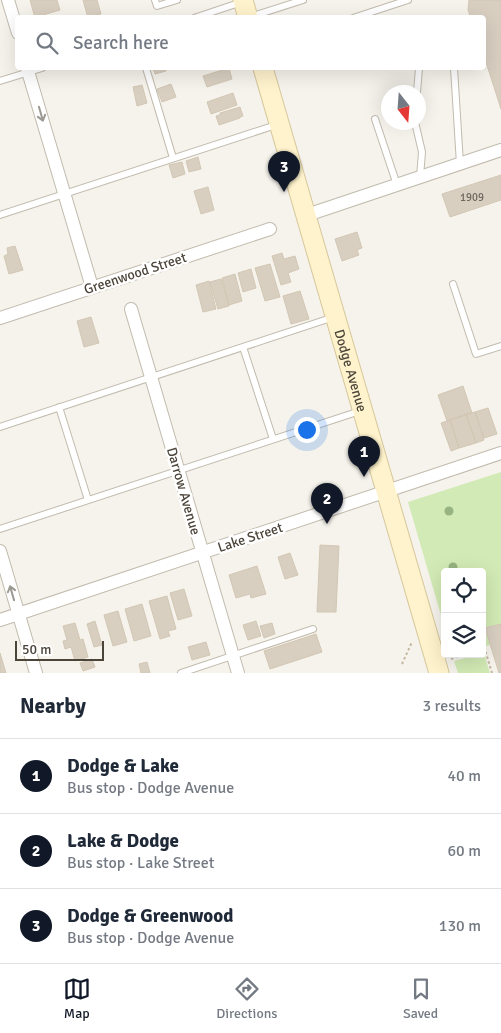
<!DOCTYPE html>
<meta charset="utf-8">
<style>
:root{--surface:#fff;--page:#f6f6f7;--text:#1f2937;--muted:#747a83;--line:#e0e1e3;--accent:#111827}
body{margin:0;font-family:Signika,sans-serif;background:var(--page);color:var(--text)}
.controls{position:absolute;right:15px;bottom:15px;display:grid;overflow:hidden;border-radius:5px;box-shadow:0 5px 20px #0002}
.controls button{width:45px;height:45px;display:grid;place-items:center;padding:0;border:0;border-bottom:1px solid var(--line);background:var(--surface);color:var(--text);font:25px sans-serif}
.compass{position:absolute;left:381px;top:85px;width:45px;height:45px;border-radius:50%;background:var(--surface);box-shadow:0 5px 20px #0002;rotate:163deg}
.scale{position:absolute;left:15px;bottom:12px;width:89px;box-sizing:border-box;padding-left:5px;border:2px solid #4b4439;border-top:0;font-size:14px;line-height:18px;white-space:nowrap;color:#4b4439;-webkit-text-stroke:4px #fff;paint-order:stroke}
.you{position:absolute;left:306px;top:429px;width:18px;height:18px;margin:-12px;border:4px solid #fff;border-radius:50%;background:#1a73e8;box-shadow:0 0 0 8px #1a73e833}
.badge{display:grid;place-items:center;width:32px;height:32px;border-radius:50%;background:var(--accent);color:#fff;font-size:16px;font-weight:700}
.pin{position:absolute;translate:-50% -41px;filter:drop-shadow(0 1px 2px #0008)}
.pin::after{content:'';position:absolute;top:26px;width:18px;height:15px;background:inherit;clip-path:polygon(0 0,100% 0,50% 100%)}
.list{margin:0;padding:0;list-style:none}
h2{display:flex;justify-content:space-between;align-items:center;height:65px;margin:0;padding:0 20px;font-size:21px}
h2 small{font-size:16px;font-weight:400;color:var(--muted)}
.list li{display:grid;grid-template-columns:32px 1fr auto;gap:15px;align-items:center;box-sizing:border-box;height:75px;padding:0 20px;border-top:1px solid var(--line)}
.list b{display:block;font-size:19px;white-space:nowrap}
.list p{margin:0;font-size:16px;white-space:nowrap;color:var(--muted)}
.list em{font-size:16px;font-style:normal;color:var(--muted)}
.icon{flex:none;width:28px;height:28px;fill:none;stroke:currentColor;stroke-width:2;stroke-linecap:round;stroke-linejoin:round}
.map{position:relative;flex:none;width:501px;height:673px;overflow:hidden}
.search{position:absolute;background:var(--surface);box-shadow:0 5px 20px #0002;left:15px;right:15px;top:15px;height:55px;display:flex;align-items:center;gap:12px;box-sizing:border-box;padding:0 18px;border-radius:5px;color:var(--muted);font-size:19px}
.sheet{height:290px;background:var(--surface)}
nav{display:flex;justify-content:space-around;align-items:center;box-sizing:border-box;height:70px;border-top:1px solid var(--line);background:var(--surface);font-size:14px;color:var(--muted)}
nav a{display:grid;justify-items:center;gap:2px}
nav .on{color:var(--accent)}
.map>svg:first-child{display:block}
.green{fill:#d2eab5}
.building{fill:#d8cfc1;stroke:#d3c7b4}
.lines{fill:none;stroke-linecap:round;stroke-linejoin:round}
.lane-casing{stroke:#c2bbae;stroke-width:8}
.street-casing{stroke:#c2bbae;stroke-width:14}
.secondary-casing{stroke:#d6c79b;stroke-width:21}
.path{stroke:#c4b79f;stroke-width:2;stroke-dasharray:2.5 2.5;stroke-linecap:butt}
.lane{stroke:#fff;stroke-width:6}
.street{stroke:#fff;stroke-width:12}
.secondary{stroke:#fff3cd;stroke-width:19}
.tree{fill:#97b381}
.oneway{stroke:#9c9892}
.labels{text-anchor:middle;stroke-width:5;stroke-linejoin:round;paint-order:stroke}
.number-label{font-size:11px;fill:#6e675b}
.street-label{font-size:14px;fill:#4b4439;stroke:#fff}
</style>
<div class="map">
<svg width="501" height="673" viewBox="0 0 501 673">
<rect width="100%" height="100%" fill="#f6f3ec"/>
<path class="green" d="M501 472V624L485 628 490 645 482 647V572H445V629L408 502Z
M477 655H482L485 657 490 673H458L454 661Z"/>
<path class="building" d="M30 0H57L60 10 43 15 44 18H35Z
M83 0H97L101 14 88 18Z
M469 0H501V109L484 56V18H471L468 10Z
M153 68H165L166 71 155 74Z
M229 68 232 79 207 87 203 76Z
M171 84 176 97 162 102 157 89Z
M142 85 147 103 137 106 133 87Z
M233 93 237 105 211 114 207 102Z
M240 107 243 116 240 117V118L219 125 216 116 220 115V113Z
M198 157 201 169 189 172 186 161Z
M182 162 185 174 173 178 169 165Z
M501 175V200L450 217 442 194Z
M208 187 214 210 201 214 194 191Z
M357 232 362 248 357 250 359 255 342 261 335 239Z
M15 246 23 270 9 274 4 256 8 254 7 248Z
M282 253 284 259 295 256 299 269 288 273 291 282 281 285 272 256Z
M270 264 280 297 265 301 255 268Z
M251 269 256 288 243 292 238 273Z
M235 274 242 301 229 305 222 278Z
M221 279 229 306 218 309 210 282Z
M209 281 216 309 203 312 196 285Z
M300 291 309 319 291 324 283 296Z
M91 317 99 343 84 347 77 321Z
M463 386 472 413 447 421 438 395Z
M488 408 497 434 484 438 475 412Z
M475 412 484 440 476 443 466 414Z
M466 414 476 443 459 448 450 420Z
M450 420 459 448 451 451 441 423Z
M320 545 339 546 336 612H317Z
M290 553 298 575 285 579 278 557Z
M257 566 266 594 251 598 250 594 236 598 229 575Z
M184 589 192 616 178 620 170 593Z
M167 596 176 629 168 631 170 636 160 639 149 601Z
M142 604 151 636 134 641 125 609Z
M118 611 127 642 113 646 104 615Z
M95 621 102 645 94 647 87 624Z
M256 621 261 636 248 640 243 625Z
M75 623 80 640 83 639 88 657 75 661 71 647 65 649 63 641 67 640 63 626Z
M272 623 275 634 264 638 260 626Z
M501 624V673H499L485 628Z
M316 634 322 652 270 669 264 651Z
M206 642 210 655 192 660 188 647Z
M0 653 6 673H0Z
M92 659 95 667 83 671 80 663Z
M147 662 150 673H141L139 664Z"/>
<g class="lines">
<defs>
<path id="lane" d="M155 0 157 6 177 0
M250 17 303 0
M194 18 242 2
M353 18 408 0
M146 68 173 158
M454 68 460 164
M0 81 42 68
M417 92 419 68
M375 119 397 185
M415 122 422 152 420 177
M0 215 276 125
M453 284 476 354 501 346
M243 347 273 439
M59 407 88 500
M0 427 334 317
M0 529 360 411
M181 673 313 629"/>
<path id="street" d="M8 0 18 33
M27 68 92 287
M307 215 501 150
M131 309 238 673
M0 318 270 229
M0 551 36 673
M0 620 501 453"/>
<g id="secondary">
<path d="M243 0 248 18"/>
<path id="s1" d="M263 68 439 673"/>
</g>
</defs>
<use href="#lane" class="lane-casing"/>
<use href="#street" class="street-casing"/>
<use href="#secondary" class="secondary-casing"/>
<path class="path" d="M482 651 485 650 492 673
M451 659 468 654
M402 664 412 642"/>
<use href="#lane" class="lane"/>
<use href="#street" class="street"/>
<use href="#secondary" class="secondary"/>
</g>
<g class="tree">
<circle cx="449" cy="511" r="4.5"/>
<circle cx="453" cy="567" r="4.5"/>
</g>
<defs><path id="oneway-shaft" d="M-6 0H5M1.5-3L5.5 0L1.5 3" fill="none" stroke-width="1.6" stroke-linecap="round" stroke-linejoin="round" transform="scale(1.25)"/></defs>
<g class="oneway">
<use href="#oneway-shaft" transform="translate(41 114) rotate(74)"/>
<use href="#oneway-shaft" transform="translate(12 593) rotate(-106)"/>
</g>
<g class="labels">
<g class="number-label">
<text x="472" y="201">1909</text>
</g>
<g class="street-label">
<text transform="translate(135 273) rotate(-18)" y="5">Greenwood Street</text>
<text dy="5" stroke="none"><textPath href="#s1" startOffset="315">Dodge Avenue</textPath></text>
<text transform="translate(184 491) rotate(74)" y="5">Darrow Avenue</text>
<text transform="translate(250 537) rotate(-18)" y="5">Lake Street</text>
</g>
</g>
</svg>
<div class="controls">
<button><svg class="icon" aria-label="locate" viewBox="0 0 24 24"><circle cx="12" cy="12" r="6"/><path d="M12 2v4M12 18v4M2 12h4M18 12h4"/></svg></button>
<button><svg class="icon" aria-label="layers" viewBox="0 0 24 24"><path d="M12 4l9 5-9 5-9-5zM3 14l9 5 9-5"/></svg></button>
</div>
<svg class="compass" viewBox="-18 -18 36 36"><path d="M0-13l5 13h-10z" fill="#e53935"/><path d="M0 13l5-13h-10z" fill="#747a83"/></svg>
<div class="scale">50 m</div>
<div class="you"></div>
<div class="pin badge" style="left:364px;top:477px">1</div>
<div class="pin badge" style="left:327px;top:524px">2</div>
<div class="pin badge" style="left:284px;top:192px">3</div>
<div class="search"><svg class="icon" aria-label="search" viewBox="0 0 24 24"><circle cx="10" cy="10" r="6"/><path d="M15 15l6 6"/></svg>Search here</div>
</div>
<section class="sheet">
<h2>Nearby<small>3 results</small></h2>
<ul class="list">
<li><span class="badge">1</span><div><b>Dodge &amp; Lake</b><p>Bus stop · Dodge Avenue</p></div><em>40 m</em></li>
<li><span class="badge">2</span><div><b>Lake &amp; Dodge</b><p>Bus stop · Lake Street</p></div><em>60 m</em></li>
<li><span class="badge">3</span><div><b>Dodge &amp; Greenwood</b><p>Bus stop · Dodge Avenue</p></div><em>130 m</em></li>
</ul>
</section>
<nav>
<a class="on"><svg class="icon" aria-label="map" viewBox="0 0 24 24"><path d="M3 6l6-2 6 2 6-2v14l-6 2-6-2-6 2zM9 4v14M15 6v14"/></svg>Map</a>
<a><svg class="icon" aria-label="directions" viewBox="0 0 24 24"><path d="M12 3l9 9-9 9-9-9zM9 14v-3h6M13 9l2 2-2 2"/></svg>Directions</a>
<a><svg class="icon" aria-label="saved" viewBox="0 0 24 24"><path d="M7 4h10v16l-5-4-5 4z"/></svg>Saved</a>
</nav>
